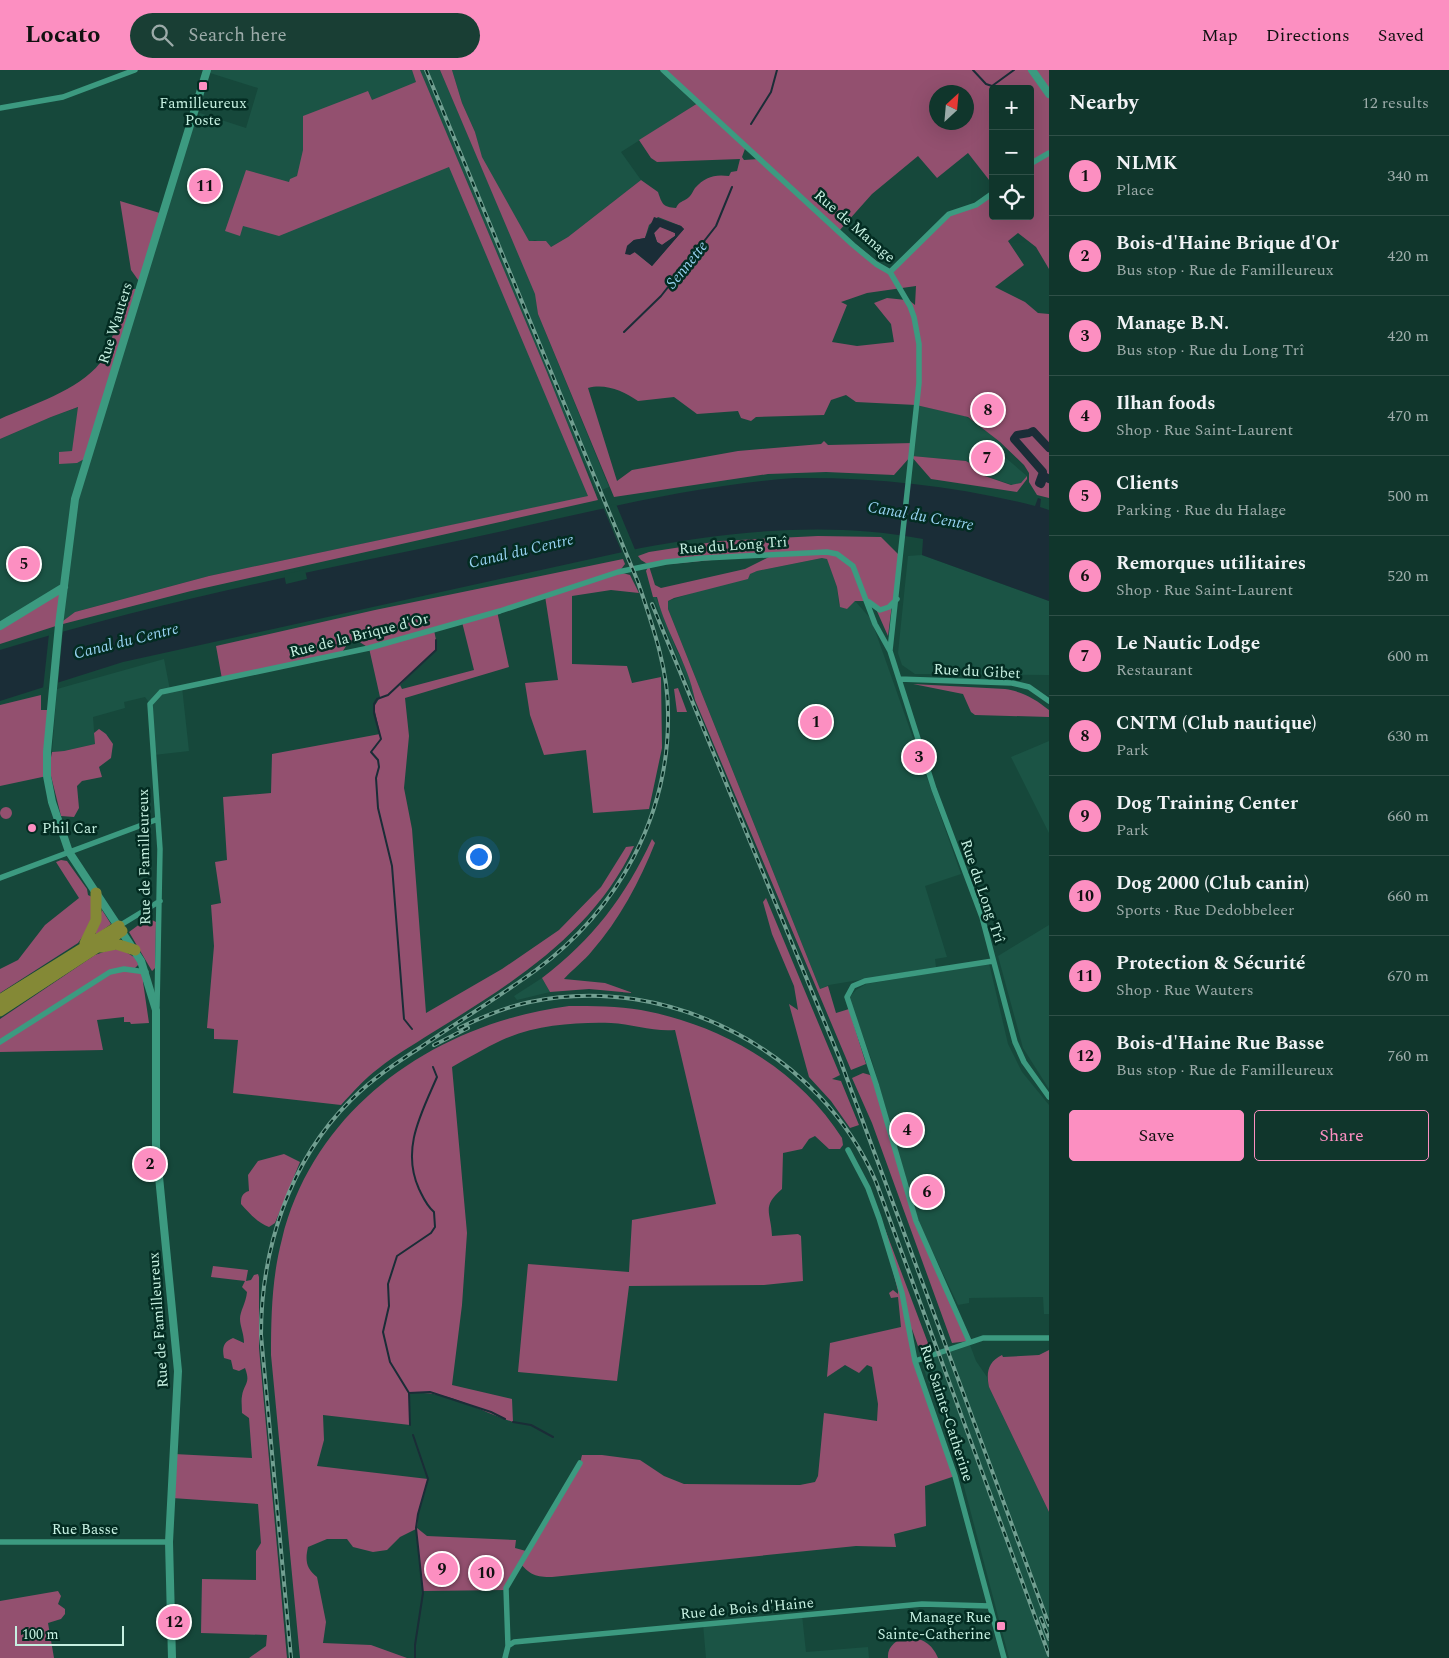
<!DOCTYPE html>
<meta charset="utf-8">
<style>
:root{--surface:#10362c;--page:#193e34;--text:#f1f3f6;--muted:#9caba9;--line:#305048;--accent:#fc8fc1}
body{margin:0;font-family:Spectral,serif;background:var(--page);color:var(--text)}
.controls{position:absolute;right:15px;top:15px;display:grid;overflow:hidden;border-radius:5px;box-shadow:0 5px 20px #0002}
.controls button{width:45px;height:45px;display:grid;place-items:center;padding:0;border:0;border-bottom:1px solid var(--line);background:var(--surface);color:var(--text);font:25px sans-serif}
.compass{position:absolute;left:929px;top:15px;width:45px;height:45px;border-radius:50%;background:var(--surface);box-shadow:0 5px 20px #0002;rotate:26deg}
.scale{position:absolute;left:15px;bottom:12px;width:109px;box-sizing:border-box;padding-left:5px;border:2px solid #c6f0e1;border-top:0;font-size:14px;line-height:18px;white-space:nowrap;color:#c6f0e1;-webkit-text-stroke:4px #032c22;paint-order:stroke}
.you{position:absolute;left:478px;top:786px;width:18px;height:18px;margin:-12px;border:4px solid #fff;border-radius:50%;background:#1a73e8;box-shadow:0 0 0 8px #1a73e833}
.badge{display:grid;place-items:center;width:32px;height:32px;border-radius:50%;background:var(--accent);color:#111;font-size:16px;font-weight:700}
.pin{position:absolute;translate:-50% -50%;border:2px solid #fff;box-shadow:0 1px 5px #0006}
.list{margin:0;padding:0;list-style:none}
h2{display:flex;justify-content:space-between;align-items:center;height:65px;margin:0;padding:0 20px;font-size:21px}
h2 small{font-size:16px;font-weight:400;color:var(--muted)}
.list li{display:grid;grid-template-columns:32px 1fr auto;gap:15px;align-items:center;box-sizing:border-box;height:80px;padding:0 20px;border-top:1px solid var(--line)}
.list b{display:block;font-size:19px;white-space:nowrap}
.list p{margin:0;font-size:16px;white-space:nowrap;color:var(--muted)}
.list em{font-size:16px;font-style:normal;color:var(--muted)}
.actions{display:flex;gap:10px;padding:15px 20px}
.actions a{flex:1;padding:11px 0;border:1px solid var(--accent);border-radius:5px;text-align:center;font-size:18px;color:var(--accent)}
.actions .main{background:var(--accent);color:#111}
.icon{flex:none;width:28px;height:28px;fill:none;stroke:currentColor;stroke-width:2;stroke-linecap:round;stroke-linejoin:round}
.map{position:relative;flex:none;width:1049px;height:1588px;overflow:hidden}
header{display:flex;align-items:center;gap:30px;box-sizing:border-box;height:70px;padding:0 25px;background:var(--accent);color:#111}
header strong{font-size:24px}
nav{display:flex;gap:28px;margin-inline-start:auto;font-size:18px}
.search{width:350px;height:45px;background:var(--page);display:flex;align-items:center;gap:12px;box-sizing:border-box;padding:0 18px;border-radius:28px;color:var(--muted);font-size:19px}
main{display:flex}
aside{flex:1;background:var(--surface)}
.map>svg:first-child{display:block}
.built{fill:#1b5445}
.green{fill:#93506f;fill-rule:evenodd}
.water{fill:#1a2d37;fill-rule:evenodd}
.pier{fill:#16483b}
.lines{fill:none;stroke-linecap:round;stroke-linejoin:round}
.stream{stroke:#1a2d37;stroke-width:2}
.canal{stroke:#1a2d37;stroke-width:8}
.minor{stroke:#3c9a80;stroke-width:5.5}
.tertiary{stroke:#3c9a80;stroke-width:8}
.motorway{stroke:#848936;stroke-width:11}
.rail-casing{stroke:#719f91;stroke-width:4}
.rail{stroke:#032c22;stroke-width:2;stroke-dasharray:5.5;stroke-linecap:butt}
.poi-dot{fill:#fc8fc1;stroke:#032c22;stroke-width:2}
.labels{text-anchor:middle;stroke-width:5;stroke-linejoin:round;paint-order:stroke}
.poi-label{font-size:15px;fill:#c6f0e1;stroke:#032c22}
.street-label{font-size:15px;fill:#c6f0e1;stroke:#032c22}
.water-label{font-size:16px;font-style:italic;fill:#96d1f0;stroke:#032c22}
</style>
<header>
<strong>Locato</strong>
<div class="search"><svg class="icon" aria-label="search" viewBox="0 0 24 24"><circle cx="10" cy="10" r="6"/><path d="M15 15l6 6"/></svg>Search here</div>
<nav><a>Map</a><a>Directions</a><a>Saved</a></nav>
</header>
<main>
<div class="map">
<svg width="1049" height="1588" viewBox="0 0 1049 1588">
<rect width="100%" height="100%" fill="#16483b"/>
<path class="built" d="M211 0H440L536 224 538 244 609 417 597 422 571 360 596 425 209 506 75 542 59 555 0 556V369L51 347 79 337 81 392 193 44 199 45 200 43 246 58 258 18 210 3Z
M452 0H663L698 33 621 82 641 110 568 167 551 177 535 170 529 172 481 87 475 62 462 33Z
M916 335 965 346 980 355 1005 377 1000 383 1027 406 1023 412 1016 416 979 404 966 391 911 386Z
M922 485 1049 531V605L915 604 902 595 898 583 908 486Z
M822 488H827L837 517 839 535 847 539 855 531 871 549 961 804 925 816 947 887 935 889 936 897 829 915 820 919 668 539V531L757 501Z
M653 527H656L676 579 689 604 695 630Z
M164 589 170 620 182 617 189 681 154 685 150 634 145 627 124 632 125 638 93 647 95 674 64 681 52 682 57 619Z
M1049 671V763L1011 687Z
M1049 855V1019L1023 978 998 886Z
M989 893 1008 974 1022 1002 1049 1035V1244H1044L1043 1227 969 1228V1233L958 1235 919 1153 872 991 849 928 856 920 866 914Z
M542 908 550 922 517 930 514 926Z
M970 1275 976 1291 987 1307 989 1317 1049 1442V1588H1009L956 1386 923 1297 924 1291Z
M802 1545 806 1582 868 1577 869 1588H706L703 1554Z"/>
<path class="green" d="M412 0H420L546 300 598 430 191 521 59 555 0 574V556L64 517 59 554 75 542 209 506 588 426 449 97 279 166 243 156 240 166 225 161 246 100 289 112 290 109 297 106 303 80V46L368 21 372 30 416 12Z
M440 0H452L462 33 475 62 482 87 529 171H546L551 177 568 167 641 110 658 122C662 134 663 137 676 138 679 131 683 132 688 128 691 126 693 121 695 118 705 107 714 104 729 106L731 102 737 101 740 89 657 92 651 88 639 70 698 33 663 0H1049V199L1036 177 1018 163 1008 171 1024 195 995 217 1025 232 1038 243 1049 244V428L1037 425 1029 412V403L1024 395 1000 372 968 347 916 335 856 332 846 325 831 330 824 345 756 347 751 351 741 348 738 341 697 344 674 327 638 331C624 321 605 313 588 318L617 411 632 400 738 381 821 374 824 371 828 375 913 373 912 386 966 391 978 398 979 404 1011 415 1021 413 1027 406V409L1017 422 931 409 911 386 894 405 826 402 768 404 614 427 538 244 535 224ZM993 19H1030V146H993V123L976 135 949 144 890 202 839 161 872 124 918 86 937 108 968 83 993 115ZM936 22H966V52H936ZM746 76 759 89 744 90 742 87ZM658 147 681 156 684 159 652 196 627 176 634 170 645 168 649 155ZM916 216 915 235 905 227 906 230 887 228 874 233 891 254 894 272 857 276 832 272 847 235 841 232 867 223Z
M120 131 163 144 141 214 131 200Z
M660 156 675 163V166L662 175 657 172 654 163Z
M130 219H140L86 388 77 393 59 394V382L72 381 78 337 51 347 0 369V349C31 335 79 320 100 293 109 281 123 235 130 219Z
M818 466 881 467 900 486 897 529 892 534 888 566 876 539 867 531H855L847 539 840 537 837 517 827 489 822 488 757 501 750 504 748 509 674 528 668 531V539L820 919 828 916 836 943 849 939 866 994 851 1000 695 630C688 593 666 563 657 527H653L646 501 649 495 641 490 638 486 649 482 720 471ZM775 484 745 499 661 518 655 515 649 496Z
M623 489 625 494 619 502 630 505 639 523 611 520 572 526V594L627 596 632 613 661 607 662 678 649 739 593 743 586 680 544 685 530 645 525 613 558 610 545 526 497 541 509 597 405 628 409 666 404 718 412 759 426 943 502 899 559 860 601 817 626 777 634 776C593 864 510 915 430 964 413 975 395 985 379 998 365 1008 353 1022 341 1035L233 1023 238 970 214 969V959L207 958 214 876 211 835 221 833 215 792 227 790 223 727 271 723 272 684 380 664 374 637 380 627 369 578 358 571 348 573 341 584 222 609 216 576 375 540ZM462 552 474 600 402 619 400 615 436 580 437 575 434 560Z
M913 614 1005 619C1024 622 1035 629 1049 640V647L975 645 971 642 963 624Z
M678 618 687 642H677L674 619Z
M41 625V640H50L47 706 0 716V635Z
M99 659 106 664 113 674 111 688 99 697 102 707 82 711 77 716 79 738 74 747 61 746 49 698 52 682 64 681 95 674 94 663Z
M0 743a6 6 0 1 1 12 0a6 6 0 1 1-12 0Z
M652 769 655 773C640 811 619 850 592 881 584 891 573 899 564 909L605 913 633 923 589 919 550 922 542 908C593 869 625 827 652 769Z
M61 790 67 791 87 819 88 825 92 827 95 836 88 859 78 873 0 923V899L18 890 45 855 79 828 56 792Z
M766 828 840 1005 832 1009 841 1011 859 1055 850 1058 831 1031 809 1007 789 934 798 940 794 916 772 864 763 832Z
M102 840 111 854 96 865 95 861Z
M148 848 156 852 155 898 152 901 129 862Z
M121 879 134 887 139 894 133 900 146 902 143 912 149 953 131 954 130 952H124V947L97 950 103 980 0 982V949L95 885 109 880Z
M569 936C593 936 618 936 641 940 722 955 798 999 842 1068L843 1075 840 1079H829L815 1066 809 1069 802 1079 783 1083 782 1119C761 1137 771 1142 772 1166L798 1164 801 1166 803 1211 764 1215 629 1216 617 1311 518 1302 528 1194 629 1202 632 1150 716 1134 675 960C654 962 632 954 611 953 576 952 535 955 502 970 485 978 468 988 452 997L467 1163 462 1235 452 1315 512 1329 513 1352C476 1340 450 1320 409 1323L410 1355 323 1345 324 1370 317 1396 428 1409 418 1444 417 1458 427 1466 516 1470 515 1478 526 1481 580 1393 582 1385H602L640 1390 664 1406 684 1414 800 1415 815 1412 818 1406 824 1343 877 1351 878 1334 872 1297 867 1295 859 1303 845 1295 827 1307 830 1273 901 1257 898 1227 891 1228 889 1223 893 1220 898 1224V1221L882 1157 885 1159 931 1281 928 1283 919 1279 912 1259 915 1291 955 1406 925 1416 926 1456 894 1464 896 1477 856 1476 552 1507C536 1507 530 1505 520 1493L506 1520 423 1521 416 1459 400 1467 387 1480 373 1482 353 1477 347 1469H327L308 1477C305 1490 306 1499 317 1507L326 1552 323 1573 371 1575 407 1588H300L271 1285C271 1245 272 1207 282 1169 315 1035 438 953 569 936Z
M863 1003 870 1005 876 1014 916 1151 969 1271 952 1273 872 1053 852 1008Z
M284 1084 300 1092 275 1153 269 1157C258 1153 249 1143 241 1134 241 1127 242 1123 249 1121L248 1105 258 1091Z
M213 1196 248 1200 246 1211 251 1210 254 1205 258 1204 259 1207V1278L287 1588H249L266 1576 267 1565 201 1563 202 1509 256 1510V1481L261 1473 258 1434 172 1428 174 1384 252 1388 249 1348 242 1343C242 1337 241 1331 242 1326 244 1313 251 1314 245 1298L239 1301 233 1299 231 1290 224 1288C222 1278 223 1272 233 1268L244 1273C244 1264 240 1256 240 1249 240 1241 246 1233 247 1222L242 1217 245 1211 211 1207Z
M1049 1280V1442L989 1317C986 1302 988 1292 1002 1285L1003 1287 1039 1285Z
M58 1521 61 1526 58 1534 65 1539V1544L61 1549 48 1553 54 1588H0V1531Z
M907 1566C922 1569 932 1573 938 1588H888C887 1576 897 1570 907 1566Z"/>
<path class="water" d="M654 147 681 156 684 159 652 196 635 182 630 185 625 184 627 176 634 170 645 168ZM660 157 675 163V166L662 175 657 172 654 163Z
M795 408C876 407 957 416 1035 436L1038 428 1041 429 1040 437 1049 440V531L922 485 923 469C829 451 734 461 641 478L123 592 0 631V580C153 533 309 502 466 469 575 446 684 416 795 408Z"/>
<path class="pier" d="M616 434 636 482 623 485 603 437Z
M305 500 307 509 286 514 284 504Z
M63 560 58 615 43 619 49 564Z"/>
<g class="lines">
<path class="stream" d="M973 0 986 14 992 16 1014 0
M751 54 771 22 777 0
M1030 79 1033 83
M624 262 661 226 716 156 732 117
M412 959 404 949 392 796 378 738 376 708 379 697 378 690 371 682 381 669 374 643V634L377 629 388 625 436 580V570
M409 1323 430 1322 491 1342 505 1349
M513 1352 531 1355 553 1367
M410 1355 409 1323 390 1292 383 1262 389 1236 388 1214 397 1186 431 1163 435 1157 434 1142C426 1135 423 1127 419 1119 401 1079 421 1044 437 1007L433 997
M413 1365 428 1409 418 1444 416 1458 423 1523 415 1575V1588"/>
<path class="canal" d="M1049 378 1033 361 1029 363 1017 365 1014 369 1043 402 1039 413 1041 414 1044 406 1049 409"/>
<path class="minor" d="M663 0 853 175 876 194 890 202 910 236 914 247 919 274V313L890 580
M0 38 63 27 135 0
M1030 94 1049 83
M890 202 949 144 976 135 993 123
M869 532 880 540 889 537 897 529
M899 609 1012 613 1029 617 1049 631
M0 808 158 749
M119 856 160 831
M157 936 160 779 150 634 161 622 369 578 500 541 618 502 666 492 704 488 827 482 837 484 853 496 875 554 890 581 934 719 982 847 1015 972 1024 992 1049 1027
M0 972 110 902 124 899 146 902
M848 1080 868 1118 879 1148 902 1223 915 1291 955 1406 1004 1588
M969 1271 916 1151 876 1014 847 927 853 916 865 911 993 891
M915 1291 983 1268H1049
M0 1472H169
M508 1576 514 1572 922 1534 990 1536
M505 1588 508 1576 506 1518 580 1393"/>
<path class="tertiary" d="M1032 0 1049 24
M0 556 64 517
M172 1588 169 1472 178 1301 156 1076V940L141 891 69 782 52 732 47 706V682L59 555 75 429 207 0"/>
<path class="motorway" d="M85 873 96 850V823
M101 877 116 874 135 880
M0 930 119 856
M0 941 122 861"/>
<defs>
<path id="rail" d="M652 534 839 987 1049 1555
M459 958C482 947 505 937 530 932 669 902 821 983 876 1112L1049 1585
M434 975 468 958
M1041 1548 1049 1569
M291 1588 261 1265C261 1180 289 1091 351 1030 372 1009 396 993 421 977 459 951 499 927 536 900 618 840 670 745 668 642 668 598 652 554 638 512L426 0"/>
</defs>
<use href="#rail" class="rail-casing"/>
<use href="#rail" class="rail"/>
</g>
<g class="poi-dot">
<rect x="198" y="11" width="10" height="10" rx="2.5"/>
<circle cx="32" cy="758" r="5"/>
<rect x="996" y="1551" width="10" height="10" rx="2.5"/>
</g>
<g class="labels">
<g class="poi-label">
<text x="203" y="38">Familleureux<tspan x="203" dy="17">Poste</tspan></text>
<text x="42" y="763" text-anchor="start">Phil Car</text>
<text x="991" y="1552" text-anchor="end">Manage Rue<tspan x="991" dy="17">Sainte-Catherine</tspan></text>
</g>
<g class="street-label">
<text transform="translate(855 156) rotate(41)" y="5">Rue de Manage</text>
<text transform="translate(115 253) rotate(-73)" y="5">Rue Wauters</text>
<text transform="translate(733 475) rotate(-4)" y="5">Rue du Long Trî</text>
<text transform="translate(359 565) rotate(-14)" y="5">Rue de la Brique d'Or</text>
<text transform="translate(977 601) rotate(3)" y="5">Rue du Gibet</text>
<text transform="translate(144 787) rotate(-91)" y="5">Rue de Familleureux</text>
<text transform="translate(983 821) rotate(71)" y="5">Rue du Long Trî</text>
<text transform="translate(158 1250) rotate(-94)" y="5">Rue de Familleureux</text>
<text transform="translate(947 1343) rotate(72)" y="5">Rue Sainte-Catherine</text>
<text x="85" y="1464">Rue Basse</text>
<text transform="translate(747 1538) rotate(-5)" y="5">Rue de Bois d'Haine</text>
</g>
<g class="water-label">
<text transform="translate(686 194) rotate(-51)" y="6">Sennette</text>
<text transform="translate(921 445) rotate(10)" y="6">Canal du Centre</text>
<text transform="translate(521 480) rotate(-13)" y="6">Canal du Centre</text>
<text transform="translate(126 570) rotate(-14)" y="6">Canal du Centre</text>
</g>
</g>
</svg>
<div class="controls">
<button>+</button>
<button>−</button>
<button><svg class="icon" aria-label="locate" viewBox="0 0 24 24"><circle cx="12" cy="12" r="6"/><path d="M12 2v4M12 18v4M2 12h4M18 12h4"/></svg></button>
</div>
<svg class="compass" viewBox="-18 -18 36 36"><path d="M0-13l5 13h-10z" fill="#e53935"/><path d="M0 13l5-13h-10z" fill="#9caba9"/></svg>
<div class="scale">100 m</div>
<div class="you"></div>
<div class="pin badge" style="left:816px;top:652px">1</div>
<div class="pin badge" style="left:150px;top:1094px">2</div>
<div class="pin badge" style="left:919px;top:687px">3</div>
<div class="pin badge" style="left:907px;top:1060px">4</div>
<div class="pin badge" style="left:24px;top:494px">5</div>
<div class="pin badge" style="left:927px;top:1122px">6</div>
<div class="pin badge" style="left:987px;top:388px">7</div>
<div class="pin badge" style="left:988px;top:340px">8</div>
<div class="pin badge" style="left:442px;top:1499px">9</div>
<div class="pin badge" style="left:486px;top:1503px">10</div>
<div class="pin badge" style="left:205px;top:116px">11</div>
<div class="pin badge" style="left:174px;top:1552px">12</div>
</div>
<aside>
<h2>Nearby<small>12 results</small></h2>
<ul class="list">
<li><span class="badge">1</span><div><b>NLMK</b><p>Place</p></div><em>340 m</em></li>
<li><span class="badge">2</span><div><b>Bois-d'Haine Brique d'Or</b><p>Bus stop · Rue de Familleureux</p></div><em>420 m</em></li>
<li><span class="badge">3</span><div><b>Manage B.N.</b><p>Bus stop · Rue du Long Trî</p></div><em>420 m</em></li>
<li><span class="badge">4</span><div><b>Ilhan foods</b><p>Shop · Rue Saint-Laurent</p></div><em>470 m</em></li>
<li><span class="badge">5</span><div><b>Clients</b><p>Parking · Rue du Halage</p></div><em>500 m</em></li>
<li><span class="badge">6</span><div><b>Remorques utilitaires</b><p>Shop · Rue Saint-Laurent</p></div><em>520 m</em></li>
<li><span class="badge">7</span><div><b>Le Nautic Lodge</b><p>Restaurant</p></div><em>600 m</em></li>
<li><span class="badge">8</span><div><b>CNTM (Club nautique)</b><p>Park</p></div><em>630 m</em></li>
<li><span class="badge">9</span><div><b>Dog Training Center</b><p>Park</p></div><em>660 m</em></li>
<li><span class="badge">10</span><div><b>Dog 2000 (Club canin)</b><p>Sports · Rue Dedobbeleer</p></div><em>660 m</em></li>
<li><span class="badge">11</span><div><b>Protection &amp; Sécurité</b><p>Shop · Rue Wauters</p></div><em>670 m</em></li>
<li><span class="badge">12</span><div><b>Bois-d'Haine Rue Basse</b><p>Bus stop · Rue de Familleureux</p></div><em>760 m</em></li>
</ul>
<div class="actions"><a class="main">Save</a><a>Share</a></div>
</aside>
</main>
